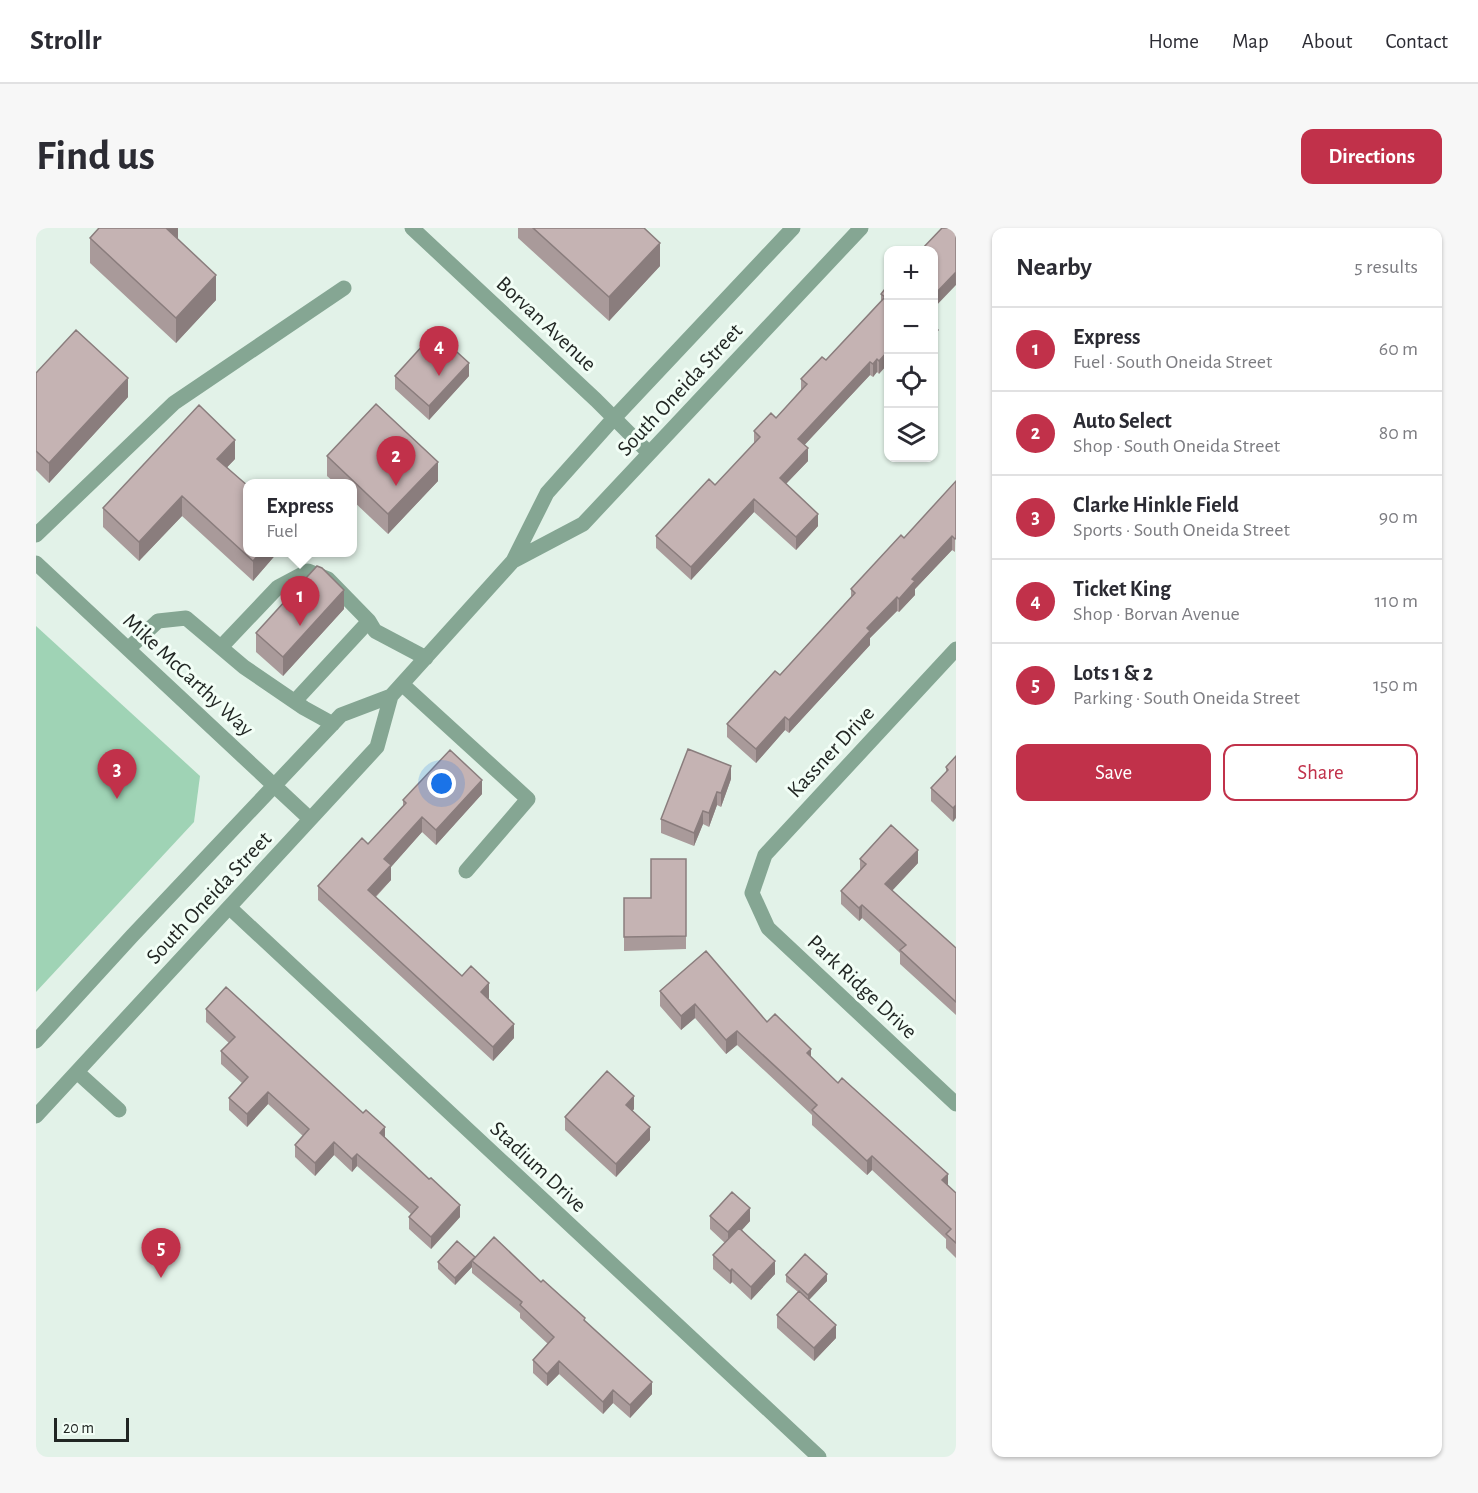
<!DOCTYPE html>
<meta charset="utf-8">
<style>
:root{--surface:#fff;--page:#f7f7f7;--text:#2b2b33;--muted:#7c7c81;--line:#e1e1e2;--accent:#c1314a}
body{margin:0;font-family:"Alegreya Sans",sans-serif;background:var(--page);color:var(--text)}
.controls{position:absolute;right:18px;top:18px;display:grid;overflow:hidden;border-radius:12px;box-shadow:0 2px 4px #0004}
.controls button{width:54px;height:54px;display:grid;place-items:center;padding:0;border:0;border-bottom:2px solid var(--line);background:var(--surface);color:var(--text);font:30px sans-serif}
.scale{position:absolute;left:18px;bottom:15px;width:75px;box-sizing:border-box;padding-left:6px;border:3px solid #212623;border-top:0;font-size:16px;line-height:21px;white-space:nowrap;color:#212623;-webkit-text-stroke:4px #f2fef6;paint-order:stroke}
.you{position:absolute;left:406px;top:556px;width:21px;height:21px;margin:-15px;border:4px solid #fff;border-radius:50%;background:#1a73e8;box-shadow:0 0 0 9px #1a73e833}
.badge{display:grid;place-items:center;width:39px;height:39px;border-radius:50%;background:var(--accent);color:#fff;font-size:20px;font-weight:700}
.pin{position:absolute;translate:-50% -50px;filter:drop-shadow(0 2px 3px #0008)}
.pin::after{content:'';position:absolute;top:32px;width:21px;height:18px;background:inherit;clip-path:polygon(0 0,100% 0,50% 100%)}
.popup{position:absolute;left:207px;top:251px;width:114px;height:78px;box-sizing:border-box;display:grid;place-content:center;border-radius:12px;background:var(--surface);filter:drop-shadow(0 2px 4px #0005);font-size:20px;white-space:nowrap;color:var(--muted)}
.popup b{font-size:22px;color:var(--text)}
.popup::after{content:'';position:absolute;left:50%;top:100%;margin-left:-12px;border:12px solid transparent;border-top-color:var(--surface)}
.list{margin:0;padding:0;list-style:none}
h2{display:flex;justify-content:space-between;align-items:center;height:78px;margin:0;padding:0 24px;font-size:26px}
h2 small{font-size:20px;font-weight:400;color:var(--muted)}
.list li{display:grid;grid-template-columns:39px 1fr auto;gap:18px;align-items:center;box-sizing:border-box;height:84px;padding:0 24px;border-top:2px solid var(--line)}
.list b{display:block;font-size:22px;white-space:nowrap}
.list p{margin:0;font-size:20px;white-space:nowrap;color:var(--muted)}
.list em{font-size:20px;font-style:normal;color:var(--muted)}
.actions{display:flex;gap:12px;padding:18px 24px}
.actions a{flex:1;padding:14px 0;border:2px solid var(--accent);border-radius:12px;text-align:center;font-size:21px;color:var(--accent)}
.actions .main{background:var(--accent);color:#fff}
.icon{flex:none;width:33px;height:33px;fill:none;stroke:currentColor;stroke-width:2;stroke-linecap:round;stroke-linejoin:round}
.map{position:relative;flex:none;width:920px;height:1229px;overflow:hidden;border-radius:12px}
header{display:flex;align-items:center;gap:36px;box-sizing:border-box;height:84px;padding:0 30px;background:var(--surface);border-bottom:2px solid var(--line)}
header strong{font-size:28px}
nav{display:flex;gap:33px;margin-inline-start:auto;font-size:21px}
.intro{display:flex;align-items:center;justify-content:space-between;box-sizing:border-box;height:144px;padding:0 36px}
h1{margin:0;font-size:42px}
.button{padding:15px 27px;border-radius:12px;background:var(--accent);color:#fff;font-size:21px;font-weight:700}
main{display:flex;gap:36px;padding:0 36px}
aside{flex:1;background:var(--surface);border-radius:12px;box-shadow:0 2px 4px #0004}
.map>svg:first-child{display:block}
.green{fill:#9fd3b5}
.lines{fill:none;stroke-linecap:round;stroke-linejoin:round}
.minor{stroke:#85a693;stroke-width:15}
.wall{fill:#a99a9a}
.shaded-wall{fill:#8a7d7d}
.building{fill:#c5b3b3;stroke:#8a7d7d;stroke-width:1.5}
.labels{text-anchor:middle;stroke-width:6;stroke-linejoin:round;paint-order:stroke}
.street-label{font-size:22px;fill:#212623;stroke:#f2fef6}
</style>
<header>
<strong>Strollr</strong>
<nav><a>Home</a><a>Map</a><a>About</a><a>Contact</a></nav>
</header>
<div class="intro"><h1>Find us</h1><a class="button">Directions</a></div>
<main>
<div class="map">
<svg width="920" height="1229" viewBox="0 0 920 1229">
<rect width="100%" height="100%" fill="#e2f2e8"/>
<path class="green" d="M0 398 164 548 158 594 0 764Z"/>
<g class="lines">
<path class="minor" d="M376 0 560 172 613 225
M0 307 138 175 308 60
M477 333 547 296 825 0
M0 335 274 591
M185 419 242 359 272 343 292 351 333 393 339 403 390 430
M92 421 122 393 150 390 208 439 268 480 297 496
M920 421 729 627 716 665 732 700 920 876
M366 456 492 571 430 643
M259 473 333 393
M193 679 783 1229
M0 813 96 708 305 487 355 468
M41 844 83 882
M0 888 341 519 355 468 477 333 511 265 578 190 757 0"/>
</g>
<path class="wall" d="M142 0V11L180 72 140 115 54 35V10Z
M482 0H608L624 38 573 93 482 10Z
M852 57 843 146 841 144 837 149 834 147 768 217 772 233 750 256 782 298 760 322 718 284 655 352 620 320V308L679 257 718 216V203L740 190 765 162V151L790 132 845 73V66Z
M0 145 92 169 13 255 0 242Z
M359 148H433L393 192 359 161Z
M291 228 402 253 352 306 316 272V255H299L291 248Z
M199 231 191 239 242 324 217 353 146 288 103 333 67 299V280Z
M920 253 919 324 916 322 879 361V367L863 384 861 383 834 410V417L753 505 749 502 720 535 691 509V496L744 447 815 369V361L868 310Z
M308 381 247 448 220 424V405Z
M920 528 917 594 895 573V560L910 545V539Z
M695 551 685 579 681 577 673 599 667 596 658 618 625 605V591Z
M446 566 400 617 386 604 355 639V652L340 669 426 748 453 770 452 771 478 810 457 833 282 672V658L332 616 367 578V572Z
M650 631V721L588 723V670H615Z
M824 631 882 635 856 663 920 720V787L864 736V725L826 690 823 693 805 676V663L824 642Z
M624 763 731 794 775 830 920 965V1030L910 1020V1011L836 942 831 947 776 897V887L701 817 690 826 659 790 645 802 624 778Z
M170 781 349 910 424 989 395 1021 373 1001V989L375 986 321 938 316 944 298 927 279 948 259 929V917L267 908 232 876 211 899 193 882V870L206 855 185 836V823L193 815 170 794Z
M598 881 596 883 614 912 580 949 529 902V889Z
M674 988 714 993 706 1002 739 1046 715 1072 696 1054 694 1056 677 1041V1027L689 1015 674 1001Z
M439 1029 505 1054 549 1093 616 1166 594 1190 577 1175 567 1186 523 1146 511 1158 497 1145V1132L512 1116 484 1090V1085L436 1045V1039L419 1057 402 1041V1034Z
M750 1047 791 1053 773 1072 800 1110 778 1133 741 1100V1087L762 1064 750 1054Z"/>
<path class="shaded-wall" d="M130 0H142V11Z
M624 15V38L573 93V69Z
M920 44V57L897 81V68Z
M180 47V72L140 115V90Z
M902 102V114L897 119V107Z
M852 123V136L843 146V133Z
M841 131V144L837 149V136Z
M834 134V147L762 224V211Z
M433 135V148L393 192V178Z
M92 150V169L13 255V235Z
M199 212V231L181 250V231Z
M772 220V233L744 262V250Z
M402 234V253L352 306V286Z
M146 268V288L103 333V314Z
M718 271V284L655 352V339Z
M782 286V298L760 322V309Z
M916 308V322L879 361V367L863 384V371L876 351Z
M225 324H242L217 353V333Z
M308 362V381L247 448V429Z
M861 369V383L834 410V417L753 505V492L831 400Z
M749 489V502L720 535V521Z
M695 538V551L685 579V565Z
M446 552V566L400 617V602Z
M681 564V577L673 599V585Z
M920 577V590L917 594V580Z
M667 583V596L658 618V605Z
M386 589V604L355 639V652L332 676V662L348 631Z
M882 622V635L849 670V656Z
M826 677V690L823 693V680Z
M453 755V770L445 779V764Z
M659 776V790L645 802V788Z
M478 796V810L457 833V819Z
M701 803V817L690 826V812Z
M775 821V835L771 825Z
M232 864V876L211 899V886Z
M598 868V881L590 890V877Z
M349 899V912L344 905Z
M614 899V912L580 949V936Z
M298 914V927L279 948V935Z
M321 926V938L316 944V931Z
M836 928V942L831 947V933Z
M912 946V961L906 952Z
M424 977V989L395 1021V1009Z
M714 980V993L692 1017V1004Z
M439 1029 436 1033V1039L419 1057V1050Z
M739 1033V1046L715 1072V1059Z
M696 1041V1054L694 1056V1043Z
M791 1046V1053L772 1073V1067Z
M800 1097V1110L778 1133V1120Z
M523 1133V1146L511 1158V1146Z
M616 1154V1166L594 1190V1177Z
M577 1162V1175L567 1186V1174Z"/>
<path class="building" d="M63 0H130L180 47 140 90 54 10Z
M497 0H608L624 15 573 69Z
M906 0H920V44L897 68V22H885Z
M852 57V123L843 133 841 131 837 136 834 134 762 211 772 220 744 250 782 286 760 309 718 271 655 339 620 308 673 251 679 257 724 209 718 203 735 185 740 190 771 156 765 151 786 129 790 132 849 69 845 66Z
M897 97 902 102 897 107Z
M40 102 92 150 13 235 0 223V145Z
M399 104 433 135 393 178 359 148Z
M340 176 402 234 352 286 291 228Z
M163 177 199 212 181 231 212 258V324H225L217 333 146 268 103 314 67 280Z
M920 253V310L919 311 916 308 876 351 879 353 863 371 861 369 831 400 834 403 753 492 749 489 720 521 691 496 739 443 744 447 819 365 815 361 865 307 868 310Z
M281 338 286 340 308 362 247 429 220 405Z
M652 521 695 538 685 565 681 564 673 585 667 583 658 605 625 591Z
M414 522 446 552 400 602 386 589 348 631 355 637 332 662 426 748 435 738 453 755 445 764 478 796 457 819 282 658 326 610 332 616 370 575 367 572Z
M920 528V577L917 580 895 560 912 542 910 539Z
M855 597 882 622 849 656 920 720V774L864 722 870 717 826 677 823 680 805 663 830 636 824 631Z
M615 631H650V708L588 709V670H615Z
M670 723 731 794 739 786 775 821 771 825 802 855 806 850 912 946 906 952 920 965V1015L910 1006 915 1001 836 928 831 933 776 882 781 877 701 803 690 812 659 776 645 788 624 763Z
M190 759 327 885 330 882 349 899 344 905 393 951 395 950 424 977 395 1009 373 989 382 979 321 926 316 931 298 914 279 935 259 917 273 901 232 864 211 886 193 870 212 849 185 823 199 809 170 781Z
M571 843 598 868 590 877 614 899 580 936 529 889Z
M696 964 714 980 692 1004 674 988Z
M703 1000 739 1033 715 1059 696 1041 694 1043 677 1027Z
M458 1009 505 1054 507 1052 549 1090 548 1092 616 1154 594 1177 577 1162 567 1174 523 1133 511 1146 497 1132 518 1109 484 1077 486 1074 436 1033Z
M421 1013 439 1029 419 1050 402 1034Z
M769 1026 791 1046 772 1067 750 1047Z
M763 1063 800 1097 778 1120 741 1087Z"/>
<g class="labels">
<g class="street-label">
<text transform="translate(511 95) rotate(43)" y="8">Borvan Avenue</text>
<text transform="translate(643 161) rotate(-47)" y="8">South Oneida Street</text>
<text transform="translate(153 446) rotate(43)" y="8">Mike McCarthy Way</text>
<text transform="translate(794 523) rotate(-47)" y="8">Kassner Drive</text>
<text transform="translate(172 669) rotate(-47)" y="8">South Oneida Street</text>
<text transform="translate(827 758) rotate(43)" y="8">Park Ridge Drive</text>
<text transform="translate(503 938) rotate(43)" y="8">Stadium Drive</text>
</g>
</g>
</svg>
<div class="controls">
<button>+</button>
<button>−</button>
<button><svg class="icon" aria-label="locate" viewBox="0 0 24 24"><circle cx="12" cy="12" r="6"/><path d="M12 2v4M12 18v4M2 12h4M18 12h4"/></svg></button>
<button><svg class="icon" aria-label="layers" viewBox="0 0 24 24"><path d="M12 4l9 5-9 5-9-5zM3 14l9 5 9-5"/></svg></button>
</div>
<div class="scale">20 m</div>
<div class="you"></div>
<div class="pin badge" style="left:264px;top:398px">1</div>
<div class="popup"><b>Express</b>Fuel</div>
<div class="pin badge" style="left:360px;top:258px">2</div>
<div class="pin badge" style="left:81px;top:571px">3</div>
<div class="pin badge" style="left:403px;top:148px">4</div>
<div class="pin badge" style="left:125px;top:1050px">5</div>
</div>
<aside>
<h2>Nearby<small>5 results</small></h2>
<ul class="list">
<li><span class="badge">1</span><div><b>Express</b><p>Fuel · South Oneida Street</p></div><em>60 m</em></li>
<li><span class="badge">2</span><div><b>Auto Select</b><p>Shop · South Oneida Street</p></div><em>80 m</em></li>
<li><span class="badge">3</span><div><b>Clarke Hinkle Field</b><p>Sports · South Oneida Street</p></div><em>90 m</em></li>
<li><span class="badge">4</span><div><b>Ticket King</b><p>Shop · Borvan Avenue</p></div><em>110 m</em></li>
<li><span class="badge">5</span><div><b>Lots 1 &amp; 2</b><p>Parking · South Oneida Street</p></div><em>150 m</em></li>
</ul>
<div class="actions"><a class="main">Save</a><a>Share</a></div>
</aside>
</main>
